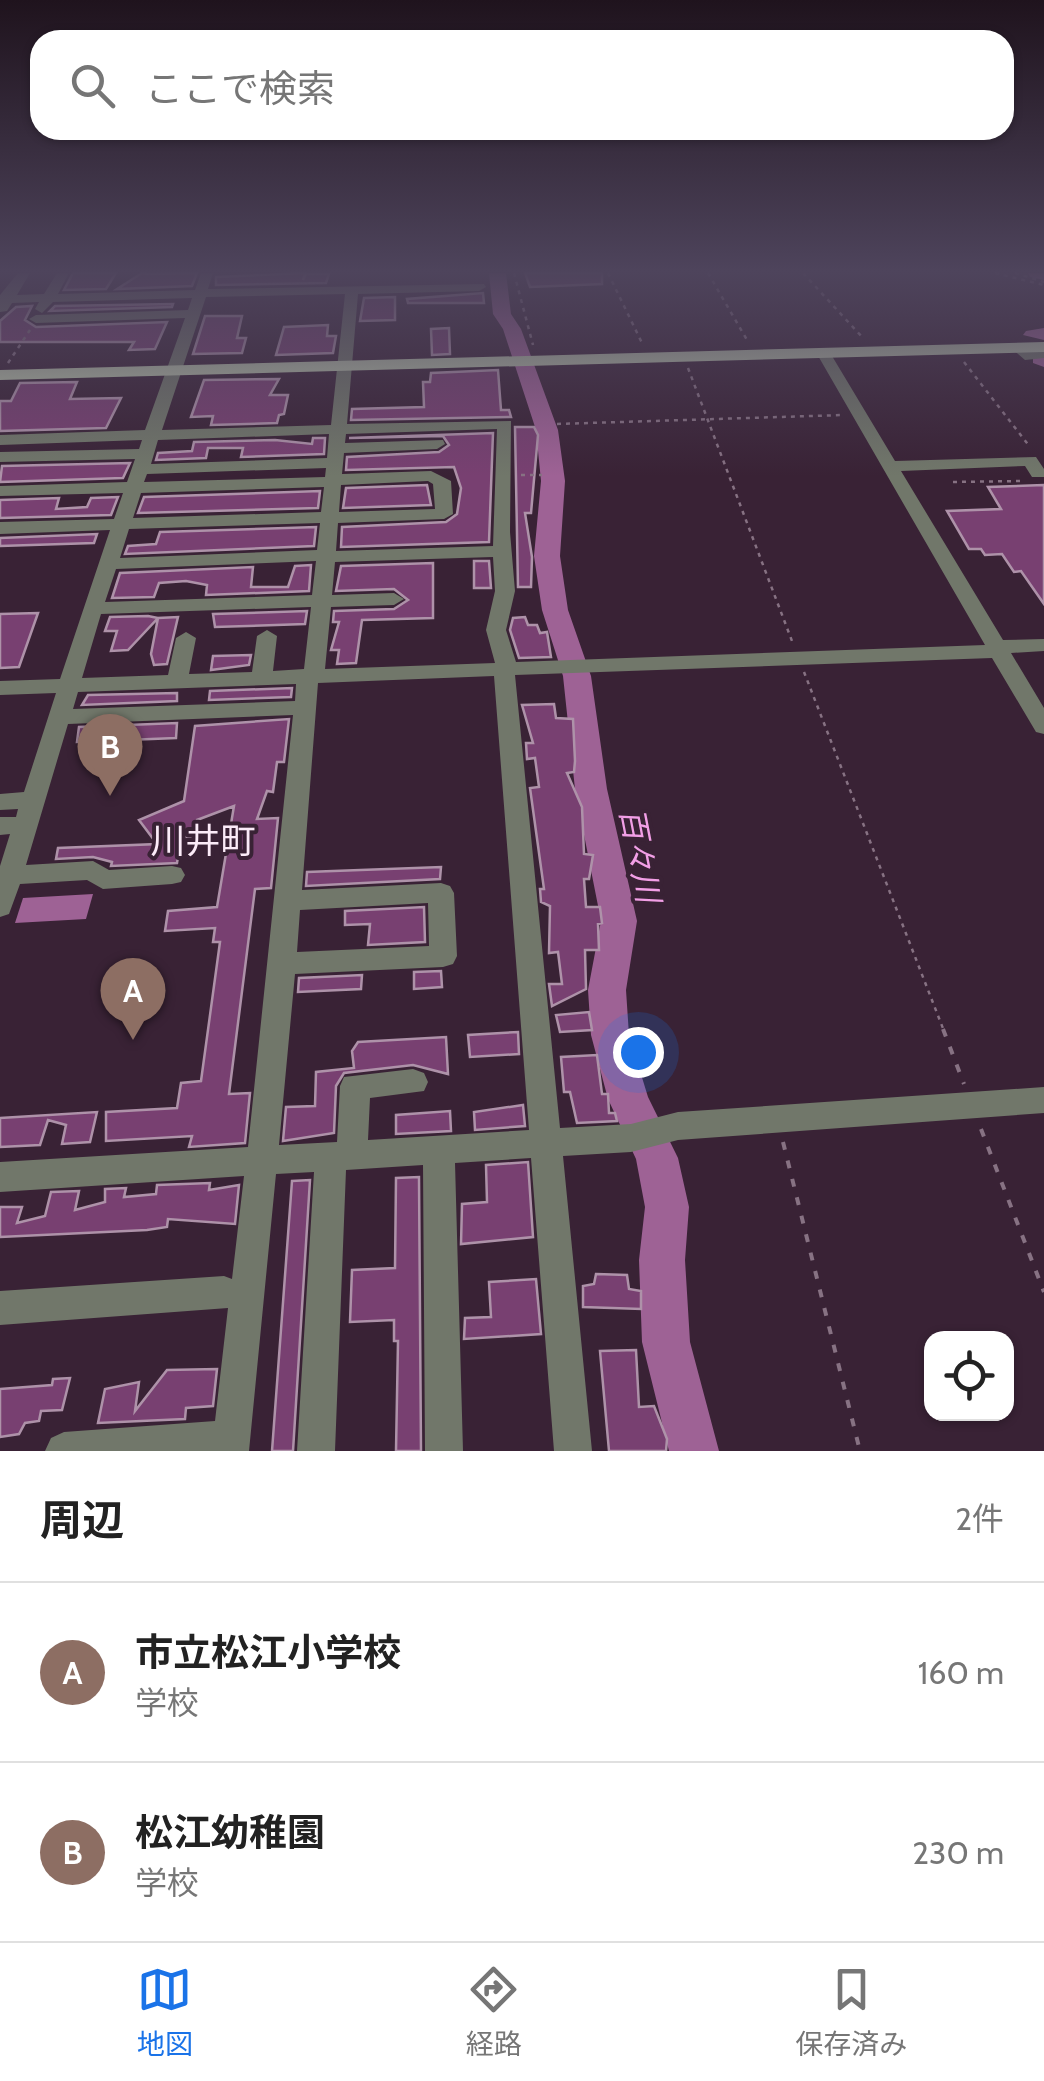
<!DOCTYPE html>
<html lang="ja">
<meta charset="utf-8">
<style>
:root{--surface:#fff;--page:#f2f2f2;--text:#222;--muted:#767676;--line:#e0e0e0;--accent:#1a73e8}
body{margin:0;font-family:Cabin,"Noto Sans JP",sans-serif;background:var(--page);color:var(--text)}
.controls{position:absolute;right:30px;bottom:30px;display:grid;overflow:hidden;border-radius:20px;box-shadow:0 2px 8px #0004}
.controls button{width:90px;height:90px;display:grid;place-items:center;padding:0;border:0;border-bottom:2px solid var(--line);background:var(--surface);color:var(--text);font:50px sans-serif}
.you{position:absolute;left:638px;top:1052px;width:35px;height:35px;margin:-25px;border:8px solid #fff;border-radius:50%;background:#1a73e8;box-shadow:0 0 0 15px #1a73e833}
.badge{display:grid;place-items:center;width:65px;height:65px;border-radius:50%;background:var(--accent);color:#fff;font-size:32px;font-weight:700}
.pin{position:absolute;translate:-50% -82px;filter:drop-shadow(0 2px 5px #0008)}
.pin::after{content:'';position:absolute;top:52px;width:35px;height:30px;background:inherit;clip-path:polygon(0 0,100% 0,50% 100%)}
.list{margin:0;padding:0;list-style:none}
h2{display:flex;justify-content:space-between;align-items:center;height:130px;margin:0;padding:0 40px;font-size:42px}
h2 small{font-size:32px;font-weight:400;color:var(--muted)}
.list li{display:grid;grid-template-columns:65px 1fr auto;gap:30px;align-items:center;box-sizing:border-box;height:180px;padding:0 40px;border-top:2px solid var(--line)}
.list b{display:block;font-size:38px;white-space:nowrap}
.list p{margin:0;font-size:32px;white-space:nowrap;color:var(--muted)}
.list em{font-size:32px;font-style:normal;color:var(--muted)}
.icon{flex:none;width:55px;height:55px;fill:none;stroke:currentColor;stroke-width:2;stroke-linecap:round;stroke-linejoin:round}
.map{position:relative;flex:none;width:1044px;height:1451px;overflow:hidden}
.search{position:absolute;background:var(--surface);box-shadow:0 2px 8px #0004;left:30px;right:30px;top:30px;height:110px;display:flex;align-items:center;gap:25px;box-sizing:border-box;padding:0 35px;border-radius:30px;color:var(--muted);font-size:38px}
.sheet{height:490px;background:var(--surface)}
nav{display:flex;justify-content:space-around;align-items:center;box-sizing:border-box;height:140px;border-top:2px solid var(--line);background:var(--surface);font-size:28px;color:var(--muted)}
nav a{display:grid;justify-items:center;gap:5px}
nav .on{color:var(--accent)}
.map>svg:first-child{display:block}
.water{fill:#9e6295}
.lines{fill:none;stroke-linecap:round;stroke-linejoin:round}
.river{fill:#9e6295;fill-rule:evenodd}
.building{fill:#784071;stroke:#ae92a9;stroke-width:2.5}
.path-far1{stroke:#877283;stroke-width:2.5;stroke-dasharray:4 5;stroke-linecap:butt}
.path{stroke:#877283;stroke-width:4;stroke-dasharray:8 11;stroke-linecap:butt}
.minor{fill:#71776a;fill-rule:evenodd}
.major{fill:#b7c3a8;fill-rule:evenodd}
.labels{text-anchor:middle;stroke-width:8;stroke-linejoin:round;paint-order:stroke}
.water-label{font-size:32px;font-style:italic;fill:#f29fe6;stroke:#392235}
.quarter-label{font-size:35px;fill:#fbebf8;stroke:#392235}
</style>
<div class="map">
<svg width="1044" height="1451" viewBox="0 0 1044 1451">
<rect width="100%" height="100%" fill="#392235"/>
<path class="water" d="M93 894 86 919 15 923 23 898Z"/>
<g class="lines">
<path class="river" d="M489 273H506L511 314 521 329 558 430 565 481 560 556 568 610 591 676 607 789 637 921 626 990 629 1035 648 1097 678 1158 689 1207 685 1260 690 1342 719 1451H669L642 1342 639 1260 645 1207 636 1159 608 1099 591 1035 588 990 601 921 575 789 563 676 542 610 534 556 541 481 536 430 503 329 493 314Z
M1028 273H1044V280L1030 277Z
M1044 328V340L1023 335 1026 331Z
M1044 352V367L1033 363V355Z"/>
</g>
<path class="building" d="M73 273H116L106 289 64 290Z
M142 273 147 274 197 273 192 286 117 289Z
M305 273 303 280 306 274H329L326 283 216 285V277Z
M525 273H602V284L530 287Z
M483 293 484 303H408L407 299Z
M395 297V320L360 321 364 298Z
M173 304 172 307 50 311 55 306Z
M32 306 25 320 36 327 167 322 155 349 129 350 134 342H0V321L16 307Z
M205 316H242L237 338H246L242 353 193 354Z
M328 325 327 336H336L333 353 276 355 284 327Z
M449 328 450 354 432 355 431 329Z
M498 370 501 410H509L511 417 351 420 352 409 424 407 423 382H430L431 373Z
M279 379 270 395H288L284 414 279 415 277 423 211 425 213 416 191 417 204 380Z
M77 382 70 399 121 398 106 428 0 431V401H11L20 383Z
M515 427H534L538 435 531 513H525L532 557 531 587H518Z
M493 433 489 542 341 547 342 527 446 522 457 514 461 488 454 467 346 470 347 457 439 452 449 445 443 436 349 438Z
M313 438H325L324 454 241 457 243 448H208L206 458 156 460 158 453 192 451 194 442 275 440 312 444Z
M130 463 123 478 0 482 2 466Z
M427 485 431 505 343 508 346 488Z
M1044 485V604L1021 571 1014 572 1002 554 985 555 981 549H969L947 511 1001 509 988 487Z
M320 491 318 508 138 513 144 497Z
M118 497 111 515 0 518V500L59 498 56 509 87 507 91 498Z
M316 527 314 546 125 554 128 546 156 544 160 532Z
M97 534 94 543 0 546V538Z
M474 561H489L491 588H474Z
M433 563V618L362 620 356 663 337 664 339 650H331L339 622H333L334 611 394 609 408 600 394 589 336 591 341 566Z
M311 565 309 591 206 595 207 585 186 581 159 583 154 597 112 598 120 573 253 567 251 587H288L295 566Z
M307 611 305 624 215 627 213 614Z
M38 613 19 667 0 668V614Z
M148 616 158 618 128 650 111 651 117 631H105L110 617Z
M178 617 167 664 154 665 151 654 158 618Z
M525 617 528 625H537L540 633 547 632 551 657 519 658 510 630 513 618Z
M251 655 249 665 211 670 213 656Z
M292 688 291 697 209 700 210 691Z
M177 693V701L82 705 88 695Z
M554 704 556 718 573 719 575 761 574 772 567 773 582 807 584 854 593 855 589 879H584L586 907H600L602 923 598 924 599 950H585L586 989 552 1006 549 984H562L558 952 549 953 550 906 541 902 540 889H544L530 788 539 787 535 758 527 759 526 743H533L522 705Z
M289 719 284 762H277L273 792 267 791 257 819 278 818 271 888 255 889 229 1094 250 1093 245 1143 189 1147 192 1136 106 1141V1112L177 1108 181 1083 201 1081 220 942H213L215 928 165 931 168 911 217 907 234 806 197 820 195 837H181L177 863 111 866 112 862 93 857 56 859 58 848 157 844 139 820 184 801 195 726Z
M177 723 176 738 77 742 79 727Z
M441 867 440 879 306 886 307 872Z
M424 907 425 942 368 945 370 924 345 925V911Z
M441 971 442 987 414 989V972Z
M362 975 361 989 298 992 299 978Z
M589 1012 592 1030 560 1032 556 1015Z
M518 1032 519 1054 470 1057 468 1035Z
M446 1037 448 1074 413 1065 344 1073 336 1086 334 1133 283 1141 286 1107 315 1106 316 1072 354 1068 352 1051 358 1042Z
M597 1055 602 1094H608L609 1113H615L617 1121 577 1123 570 1092H564L561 1057Z
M523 1105 525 1126 475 1130 474 1112Z
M450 1111 451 1131 396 1134V1115Z
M97 1112 90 1142 62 1144 66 1125 48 1120 40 1145 0 1147V1118Z
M528 1162 533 1237 461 1244 462 1204 487 1202 486 1165Z
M419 1177 421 1451H396L398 1341H394V1320L350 1322 352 1270 395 1268 396 1178Z
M310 1180 293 1451H272L292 1181Z
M210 1183 209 1190 239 1185 235 1224 168 1219 167 1227 147 1230 0 1237V1207H22L17 1223 45 1216 51 1192 79 1191 75 1210 105 1202V1189L126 1188 124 1197 156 1194 157 1185Z
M596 1274 627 1275 629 1289 641 1291V1309L583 1307V1286L594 1284Z
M536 1279 541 1334 464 1339 465 1318 491 1317 489 1282Z
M636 1350 639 1407 654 1406 667 1439 666 1451H609L600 1351Z
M217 1369 213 1406 186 1408 185 1419 98 1423 105 1389 139 1382 135 1411 167 1370Z
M70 1378 62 1410 41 1411 39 1421 25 1423 19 1434 0 1437V1389L52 1385 53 1379Z"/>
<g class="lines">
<path class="path-far1" d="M514 273 533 345
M608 273 642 343
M708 273 747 340
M803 273 863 338
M995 273 1044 285
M1015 273 1044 282
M964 362 1030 447
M8 363 30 330
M688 368 792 641
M557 424 843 415
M521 475H542
M953 482 1023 481
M804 672 944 1031"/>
<path class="path" d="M943 1029 964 1084
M981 1129 1044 1292
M783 1142 860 1451"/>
<path class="minor" d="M18 273H30L17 295 44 294 57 273H69L58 294 195 290 201 273H213L208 289 484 284 486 287 479 291 358 294 347 424 511 421 510 532 515 591 506 630 516 662 985 645 817 354 819 351H829L895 461 1036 457 1044 469V477H1032L1025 466 901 471 1003 640 1044 639V651L1011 653 1044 708V734L1036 732 992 658 515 675 560 1128 631 1124 678 1112 1044 1087V1113L678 1140 631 1152 563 1156 592 1451H554L531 1158 455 1163 463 1451H425L423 1165 346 1170 335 1451H297L314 1172 276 1174 249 1451H45L51 1438 64 1432 215 1421 228 1308 0 1325V1291L224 1276 232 1279 244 1176 0 1192V1162L248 1147 293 715 68 724 26 865 93 861 109 870 172 866 181 868 185 875 181 882 172 884 103 889 87 880 20 884 9 914 0 917V866L10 834 0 835V817H16L18 809 0 810V794L24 792 56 693 0 695V681L60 679 110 530 0 534V522L114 519 123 493 0 496V486L127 482 135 459 0 462V452L139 449 142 440 0 445V435L145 430 185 318 36 323 29 319 36 315 188 310 192 298 53 302 42 313 35 309 39 302 12 303 7 311 0 312V295ZM345 294 331 425 162 430 206 297ZM497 429 493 546 336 551 338 523 444 519 453 514 451 481 431 471 342 474 344 453 437 449 445 444 443 440 345 443 346 434ZM329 434 327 458 151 464 158 440ZM326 468 325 477 144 482 147 474ZM428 481 433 484 435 509 339 512 341 485ZM324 487 321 512 133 518 141 493ZM320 523 317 550 120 558 129 529ZM493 557 495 591 486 630 495 663 325 669 331 607 394 605 404 599 394 593 332 595 335 562ZM316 561 312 595 105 602 116 569ZM311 607 304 669 273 671 277 636 267 630 257 636 252 672 189 674 196 638 186 632 176 638 168 675 82 678 101 614ZM494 676 529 1130 368 1140 370 1098 424 1091 428 1082 424 1073 413 1069 344 1077 340 1086 337 1142 279 1145 295 974 443 967 453 964 457 956 454 893 450 886 441 883 302 890 318 683ZM296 684 295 701 73 709 78 692ZM428 903 429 946 297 952 300 910Z
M1018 344 1033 352 1044 350V358L1025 360 1011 348Z"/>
<path class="major" d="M1044 342V352L0 380V370Z"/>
</g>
<linearGradient id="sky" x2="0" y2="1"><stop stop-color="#1f131d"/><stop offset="0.57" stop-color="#4e445c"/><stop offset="1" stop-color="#4e445c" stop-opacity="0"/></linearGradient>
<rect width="1044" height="476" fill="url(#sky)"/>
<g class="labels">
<g class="water-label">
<text transform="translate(640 855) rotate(79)" y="11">百々川</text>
</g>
<g class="quarter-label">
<text x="203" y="853">川井町</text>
</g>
</g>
</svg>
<div class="controls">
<button><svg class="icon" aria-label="locate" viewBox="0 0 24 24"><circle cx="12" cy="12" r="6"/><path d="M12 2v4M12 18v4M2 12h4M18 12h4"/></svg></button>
</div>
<div class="you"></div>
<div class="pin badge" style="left:133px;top:1040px;background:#8d6e63">A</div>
<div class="pin badge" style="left:110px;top:796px;background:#8d6e63">B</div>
<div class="search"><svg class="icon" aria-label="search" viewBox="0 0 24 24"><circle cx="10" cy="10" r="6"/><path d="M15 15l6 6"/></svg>ここで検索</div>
</div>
<section class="sheet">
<h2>周辺<small>2件</small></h2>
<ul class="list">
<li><span class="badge" style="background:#8d6e63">A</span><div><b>市立松江小学校</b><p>学校</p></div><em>160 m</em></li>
<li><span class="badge" style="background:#8d6e63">B</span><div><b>松江幼稚園</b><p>学校</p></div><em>230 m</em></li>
</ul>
</section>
<nav>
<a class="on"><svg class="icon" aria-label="map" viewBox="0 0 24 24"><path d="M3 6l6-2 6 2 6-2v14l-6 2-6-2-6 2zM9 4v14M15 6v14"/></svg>地図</a>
<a><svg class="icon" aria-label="directions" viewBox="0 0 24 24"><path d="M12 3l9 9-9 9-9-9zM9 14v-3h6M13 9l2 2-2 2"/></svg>経路</a>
<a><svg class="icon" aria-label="saved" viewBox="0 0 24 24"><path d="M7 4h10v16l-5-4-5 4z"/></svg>保存済み</a>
</nav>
